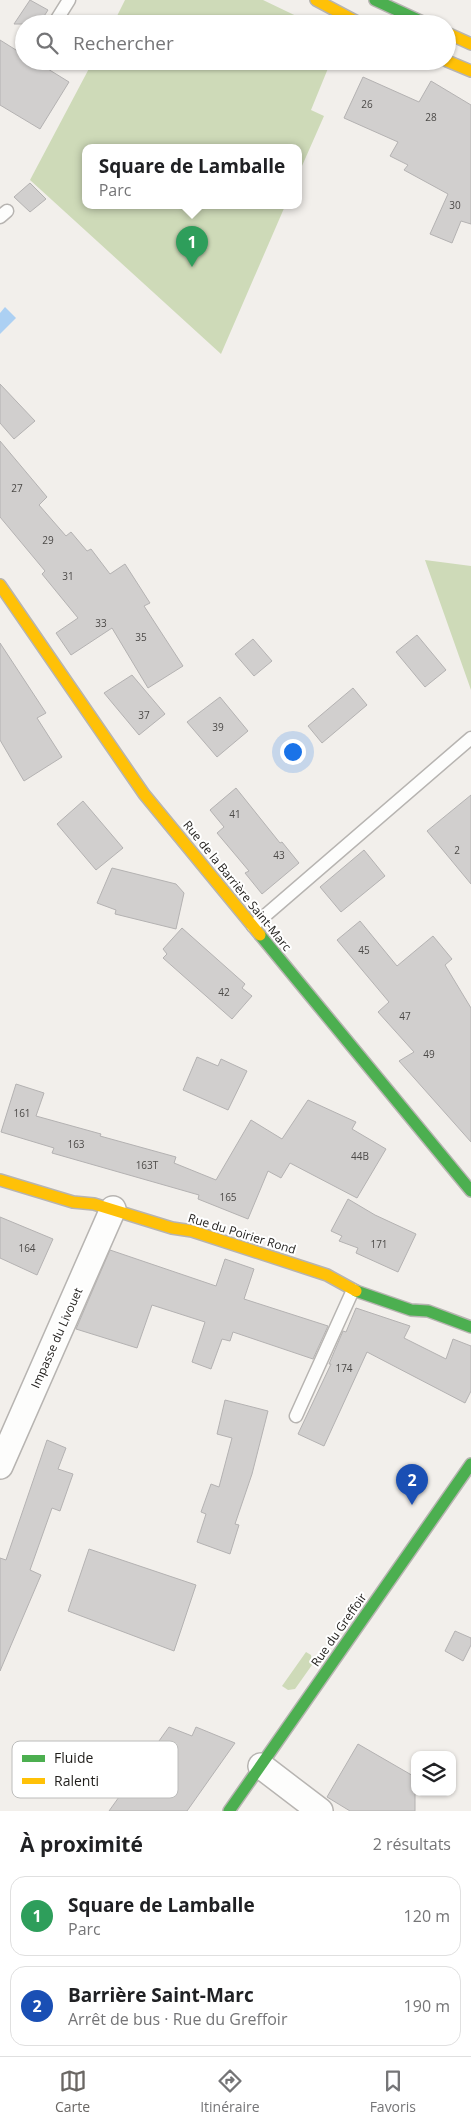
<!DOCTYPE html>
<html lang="fr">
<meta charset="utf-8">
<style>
:root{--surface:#fff;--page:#f6f6f6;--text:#202124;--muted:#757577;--line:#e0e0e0;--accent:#6a6764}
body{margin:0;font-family:"Open Sans",sans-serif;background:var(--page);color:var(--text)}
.controls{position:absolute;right:15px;bottom:15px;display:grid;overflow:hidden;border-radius:10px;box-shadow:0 1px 4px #0004}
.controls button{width:45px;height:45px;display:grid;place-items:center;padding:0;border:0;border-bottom:1px solid var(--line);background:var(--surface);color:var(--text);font:25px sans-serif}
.you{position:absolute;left:292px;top:751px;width:18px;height:18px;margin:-12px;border:4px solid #fff;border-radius:50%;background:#1a73e8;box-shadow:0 0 0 8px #1a73e833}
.badge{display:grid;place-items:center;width:32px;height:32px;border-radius:50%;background:var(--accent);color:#fff;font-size:16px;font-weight:700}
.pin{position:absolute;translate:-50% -41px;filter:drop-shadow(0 1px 2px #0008)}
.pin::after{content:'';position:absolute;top:26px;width:18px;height:15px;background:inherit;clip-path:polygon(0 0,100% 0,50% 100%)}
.popup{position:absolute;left:82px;top:144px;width:220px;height:65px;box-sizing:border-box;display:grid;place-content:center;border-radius:10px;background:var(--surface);filter:drop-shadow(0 1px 4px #0005);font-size:16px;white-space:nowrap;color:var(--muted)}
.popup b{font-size:19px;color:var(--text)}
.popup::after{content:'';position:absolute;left:50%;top:100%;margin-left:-10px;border:10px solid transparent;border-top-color:var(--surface)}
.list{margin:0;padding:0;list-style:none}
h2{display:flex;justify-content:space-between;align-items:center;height:65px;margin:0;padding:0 20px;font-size:21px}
h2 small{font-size:16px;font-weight:400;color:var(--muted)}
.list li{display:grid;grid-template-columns:32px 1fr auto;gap:15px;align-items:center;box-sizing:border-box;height:80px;margin:0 10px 10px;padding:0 10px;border:1px solid var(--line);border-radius:15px}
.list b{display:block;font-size:19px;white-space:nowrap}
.list p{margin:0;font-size:16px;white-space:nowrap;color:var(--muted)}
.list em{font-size:16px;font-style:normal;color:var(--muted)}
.icon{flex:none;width:28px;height:28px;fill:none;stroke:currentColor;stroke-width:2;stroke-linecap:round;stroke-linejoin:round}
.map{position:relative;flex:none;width:471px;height:1811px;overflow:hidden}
.search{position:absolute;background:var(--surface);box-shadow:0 1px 4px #0004;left:15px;right:15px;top:15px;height:55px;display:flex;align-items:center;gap:12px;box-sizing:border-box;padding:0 18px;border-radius:28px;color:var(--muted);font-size:19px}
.sheet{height:245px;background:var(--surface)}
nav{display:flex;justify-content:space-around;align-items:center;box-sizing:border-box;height:70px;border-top:1px solid var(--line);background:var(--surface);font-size:14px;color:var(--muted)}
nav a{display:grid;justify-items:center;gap:2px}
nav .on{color:var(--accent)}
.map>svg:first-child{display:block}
.green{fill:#cedab8}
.water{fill:#acd0f3}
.building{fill:#d1cfce;stroke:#b4b2b2}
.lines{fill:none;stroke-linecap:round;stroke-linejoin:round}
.lane-casing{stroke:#b7b4b1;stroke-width:15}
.street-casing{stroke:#b7b4b1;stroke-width:28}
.fast-casing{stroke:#b7b4b1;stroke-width:14}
.slow-casing{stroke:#b7b4b1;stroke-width:14}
.lane{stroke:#fdfdfc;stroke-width:12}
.street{stroke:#fdfdfc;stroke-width:25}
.fast{stroke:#4caf50;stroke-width:11}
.slow{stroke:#ffc107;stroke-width:11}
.labels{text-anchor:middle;stroke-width:4;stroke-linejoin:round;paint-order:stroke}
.number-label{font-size:10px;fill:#4c4a48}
.street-label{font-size:12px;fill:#201e1b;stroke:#fff}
.key{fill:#fff;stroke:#bcbcbb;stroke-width:1}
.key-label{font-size:14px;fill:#201e1b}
</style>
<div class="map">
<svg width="471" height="1811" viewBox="0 0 471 1811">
<rect width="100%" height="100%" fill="#f2efeb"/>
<path class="green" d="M125 0H263L313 24H113Z
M93 61H331L311 110 324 116 298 175V148H86V206H285L221 354 30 180Z
M425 560 471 566V690Z
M306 1652 311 1655 312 1665 295 1689 288 1690 282 1686Z"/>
<path class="water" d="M5 307 16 318 0 334V313Z"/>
<path class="building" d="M30 0 48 10 39 24H14Z
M0 40 24 55V61H35L69 82 40 129 0 105Z
M363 77 419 102 431 81 471 105V224L461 221 452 243 430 234 448 194 404 170 408 165 390 156 398 142 344 118Z
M30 183 46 199 30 212 14 197Z
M0 384 35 421 14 439 0 423Z
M0 441 47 497 39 505 66 536 71 532 87 551 91 549 110 574 125 564 150 603 144 606 183 666 148 688 112 628 71 655 56 633 78 618 42 574 45 571 0 517Z
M417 635 446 670 425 687 396 652Z
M253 639 272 661 254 676 235 654Z
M0 643 46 713 37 718 62 757 24 781 0 740Z
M132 675 165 714 139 735 104 693Z
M353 688 367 705 322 743 308 726Z
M220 697 248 731 217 757 187 722Z
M236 788 280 843 282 842 299 863 262 894 245 873 249 871 217 833 224 827 210 810Z
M471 795V884L427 831Z
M83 801 123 848 96 870 57 824Z
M364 850 385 876 341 912 320 887Z
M112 868 176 884 184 893 176 929 115 914 116 910 97 903Z
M360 921 397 966 433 936 452 959 445 965 471 1008V1142L399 1061 414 1052 378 1012 389 1002 337 940Z
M182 928 245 984 242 988 252 996 232 1019 163 958 167 954 163 949Z
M197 1057 218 1066 221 1059 247 1071 228 1110 183 1090Z
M16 1084 44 1093 36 1116 101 1134 100 1136 176 1157 174 1163 216 1180 251 1120 282 1139 308 1100 356 1122 352 1129 386 1149 357 1198 290 1163 281 1178 268 1171 248 1219 198 1199 199 1195 52 1153 54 1148 1 1132Z
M348 1199 375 1215 416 1234 398 1272 356 1253 358 1248 339 1241 342 1236 331 1231Z
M0 1217 53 1239 37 1275 0 1258Z
M110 1250 216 1286 225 1259 254 1269 244 1299 328 1326 313 1359 233 1332 230 1341 222 1339 211 1369 192 1362 205 1322 152 1305 137 1348 76 1329Z
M356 1308 410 1326 404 1338 446 1359 453 1339 471 1346V1391L465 1403 367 1352 324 1446 298 1434 331 1364H329L343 1331 346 1332Z
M225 1400 268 1411 252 1474 235 1524 239 1525 230 1554 197 1542 206 1514 201 1512 211 1484 219 1487 232 1438 217 1434Z
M47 1440 66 1448 58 1469 73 1474 60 1511 52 1508 30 1570 41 1575 0 1671V1558L6 1560Z
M89 1549 196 1585 174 1651 68 1611Z
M455 1631 471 1638V1645L463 1661 445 1651Z
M169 1727 192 1736 196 1727 235 1743 187 1811H109Z
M358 1744 415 1777V1811H350L327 1797Z"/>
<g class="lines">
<defs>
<path id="lane" d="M54 24 69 0
M0 217 7 211
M253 926 471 738
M296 1416 353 1290"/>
<path id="street" d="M0 1466 113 1209
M261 1766 320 1811"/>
<path id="fast" d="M375 0 427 24
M260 935 471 1191
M356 1291 411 1310 428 1311 471 1327
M229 1811 471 1464"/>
<path id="slow" d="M316 0 361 24
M447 33 471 44
M447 61 471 71
M0 585 144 794 260 935
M0 1180 73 1202 94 1204 172 1228 192 1231 327 1275 356 1291"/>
</defs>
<use href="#lane" class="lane-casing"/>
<use href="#street" class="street-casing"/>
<use href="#fast" class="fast-casing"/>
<use href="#slow" class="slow-casing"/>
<use href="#lane" class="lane"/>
<use href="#street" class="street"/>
<use href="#fast" class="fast"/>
<use href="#slow" class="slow"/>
</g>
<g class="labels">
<g class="number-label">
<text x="367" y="108">26</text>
<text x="431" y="121">28</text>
<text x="455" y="209">30</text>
<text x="17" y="492">27</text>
<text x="48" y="544">29</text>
<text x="68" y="580">31</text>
<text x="101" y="627">33</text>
<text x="141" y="641">35</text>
<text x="144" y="719">37</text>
<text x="218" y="731">39</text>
<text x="235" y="818">41</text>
<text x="457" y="854">2</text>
<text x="279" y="859">43</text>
<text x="364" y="954">45</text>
<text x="224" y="996">42</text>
<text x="405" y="1020">47</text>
<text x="429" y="1058">49</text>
<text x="22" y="1117">161</text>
<text x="76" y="1148">163</text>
<text x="360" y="1160">44B</text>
<text x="147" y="1169">163T</text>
<text x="228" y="1201">165</text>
<text x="379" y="1248">171</text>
<text x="27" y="1252">164</text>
<text x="344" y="1372">174</text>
</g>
<g class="street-label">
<text transform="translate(237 886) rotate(51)" y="4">Rue de la Barrière Saint-Marc</text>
<text transform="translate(242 1234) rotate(17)" y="4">Rue du Poirier Rond</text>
<text transform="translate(57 1338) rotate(-66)" y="4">Impasse du Livouet</text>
<text transform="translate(339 1630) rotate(-55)" y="4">Rue du Greffoir</text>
</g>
</g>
<rect x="12" y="1741" width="166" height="57" rx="8" class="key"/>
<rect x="22" y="1755" width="23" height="7" fill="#4caf50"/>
<rect x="22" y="1778" width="23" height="6" fill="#ffc107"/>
<g class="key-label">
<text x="54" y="1763">Fluide</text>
<text x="54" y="1786">Ralenti</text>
</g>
</svg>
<div class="controls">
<button><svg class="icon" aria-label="layers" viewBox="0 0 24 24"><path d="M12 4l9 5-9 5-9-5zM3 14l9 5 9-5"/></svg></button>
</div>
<div class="you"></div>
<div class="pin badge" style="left:192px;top:267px;background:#2e9e5b">1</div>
<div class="popup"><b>Square de Lamballe</b>Parc</div>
<div class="pin badge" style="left:412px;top:1505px;background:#1a4fb4">2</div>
<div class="search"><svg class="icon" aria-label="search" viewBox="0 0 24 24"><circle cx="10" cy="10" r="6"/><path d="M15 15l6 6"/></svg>Rechercher</div>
</div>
<section class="sheet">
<h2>À proximité<small>2 résultats</small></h2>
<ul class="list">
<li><span class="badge" style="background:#2e9e5b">1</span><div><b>Square de Lamballe</b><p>Parc</p></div><em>120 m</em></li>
<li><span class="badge" style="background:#1a4fb4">2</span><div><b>Barrière Saint-Marc</b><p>Arrêt de bus · Rue du Greffoir</p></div><em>190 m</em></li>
</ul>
</section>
<nav>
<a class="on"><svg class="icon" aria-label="map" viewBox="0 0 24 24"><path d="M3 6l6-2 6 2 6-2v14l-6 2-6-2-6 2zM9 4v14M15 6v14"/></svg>Carte</a>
<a><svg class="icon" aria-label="directions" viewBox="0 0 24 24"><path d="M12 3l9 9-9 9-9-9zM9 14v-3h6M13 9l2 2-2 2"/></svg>Itinéraire</a>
<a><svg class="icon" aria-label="saved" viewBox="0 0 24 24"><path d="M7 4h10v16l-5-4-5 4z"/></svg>Favoris</a>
</nav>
